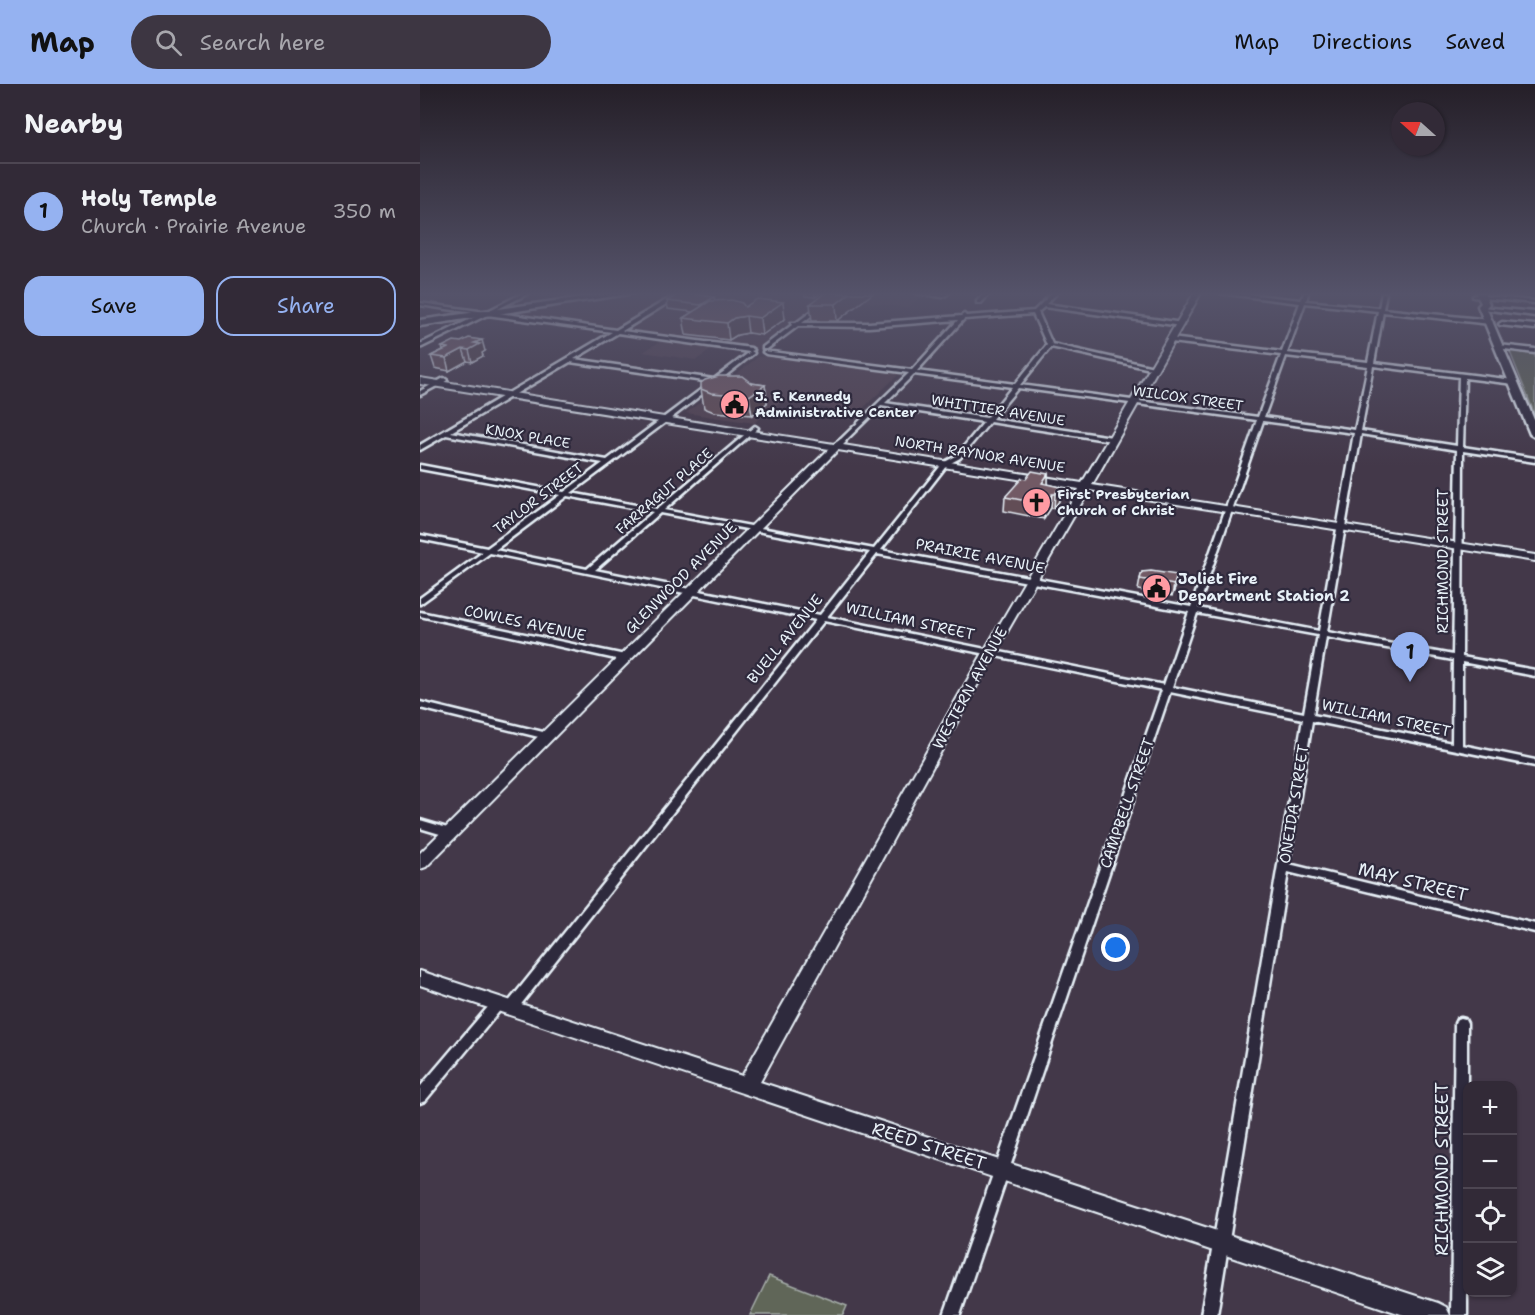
<!DOCTYPE html>
<meta charset="utf-8">
<style>
:root{--surface:#322a37;--page:#3d3642;--text:#f1f3f6;--muted:#a8a7ad;--line:#4d4652;--accent:#95b2f1}
body{margin:0;font-family:"Shantell Sans",sans-serif;background:var(--page);color:var(--text)}
.controls{position:absolute;right:18px;bottom:18px;display:grid;overflow:hidden;border-radius:12px;box-shadow:0 2px 4px #0004}
.controls button{width:54px;height:54px;display:grid;place-items:center;padding:0;border:0;border-bottom:2px solid var(--line);background:var(--surface);color:var(--text);font:30px sans-serif}
.compass{position:absolute;left:971px;top:18px;width:54px;height:54px;border-radius:50%;background:var(--surface);box-shadow:0 2px 4px #0004;rotate:291deg}
.you{position:absolute;left:696px;top:864px;width:21px;height:21px;margin:-15px;border:4px solid #fff;border-radius:50%;background:#1a73e8;box-shadow:0 0 0 9px #1a73e833}
.badge{display:grid;place-items:center;width:39px;height:39px;border-radius:50%;background:var(--accent);color:#111;font-size:20px;font-weight:700}
.pin{position:absolute;translate:-50% -50px;filter:drop-shadow(0 2px 3px #0008)}
.pin::after{content:'';position:absolute;top:32px;width:21px;height:18px;background:inherit;clip-path:polygon(0 0,100% 0,50% 100%)}
.list{margin:0;padding:0;list-style:none}
h2{display:flex;justify-content:space-between;align-items:center;height:78px;margin:0;padding:0 24px;font-size:26px}
h2 small{font-size:20px;font-weight:400;color:var(--muted)}
.list li{display:grid;grid-template-columns:39px 1fr auto;gap:18px;align-items:center;box-sizing:border-box;height:96px;padding:0 24px;border-top:2px solid var(--line)}
.list b{display:block;font-size:22px;white-space:nowrap}
.list p{margin:0;font-size:20px;white-space:nowrap;color:var(--muted)}
.list em{font-size:20px;font-style:normal;color:var(--muted)}
.actions{display:flex;gap:12px;padding:18px 24px}
.actions a{flex:1;padding:14px 0;border:2px solid var(--accent);border-radius:18px;text-align:center;font-size:21px;color:var(--accent)}
.actions .main{background:var(--accent);color:#111}
.icon{flex:none;width:33px;height:33px;fill:none;stroke:currentColor;stroke-width:2;stroke-linecap:round;stroke-linejoin:round}
.map{position:relative;flex:none;width:1115px;height:1231px;overflow:hidden}
header{display:flex;align-items:center;gap:36px;box-sizing:border-box;height:84px;padding:0 30px;background:var(--accent);color:#111}
header strong{font-size:28px}
nav{display:flex;gap:33px;margin-inline-start:auto;font-size:21px}
.search{width:420px;height:54px;background:var(--page);display:flex;align-items:center;gap:15px;box-sizing:border-box;padding:0 21px;border-radius:33px;color:var(--muted);font-size:22px}
main{display:flex}
aside{flex:1;background:var(--surface)}
.map>svg:first-child{display:block}
.built{fill:#514251}
.green{fill:#616658;stroke:#a4aca8;stroke-width:1.5}
.lines{fill:none;stroke-linecap:round;stroke-linejoin:round}
.street-casing{stroke:#e8f1f8;stroke-width:5}
.secondary-casing{stroke:#e8f1f8;stroke-width:4}
.primary-casing{stroke:#e8f1f8;stroke-width:5}
.street{fill:#2f2a3d;fill-rule:evenodd}
.secondary{fill:#2f2a3d;fill-rule:evenodd}
.primary{fill:#2f2a3d;fill-rule:evenodd}
.wall{fill:#624d57;stroke:#e8f1f8;stroke-width:1.5}
.shaded-wall{fill:#503f47;stroke:#e8f1f8;stroke-width:1.5}
.building{fill:#725a65;stroke:#e8f1f8;stroke-width:1.5}
.labels{text-anchor:middle;stroke-width:4.5;stroke-linejoin:round;paint-order:stroke}
.far-poi-label{font-size:14px;font-weight:bold;fill:#e8f1f8;stroke:#2f2a3d;text-anchor:start}
.far-street-label{font-size:14px;fill:#e8f1f8;stroke:#2f2a3d}
.street-label{font-size:15px;fill:#e8f1f8;stroke:#2f2a3d}
.poi-label{font-size:15px;font-weight:bold;fill:#e8f1f8;stroke:#2f2a3d;text-anchor:start}
.near-street-label{font-size:18px;fill:#e8f1f8;stroke:#2f2a3d}
</style>
<header>
<strong>Map</strong>
<div class="search"><svg class="icon" aria-label="search" viewBox="0 0 24 24"><circle cx="10" cy="10" r="6"/><path d="M15 15l6 6"/></svg>Search here</div>
<nav><a>Map</a><a>Directions</a><a>Saved</a></nav>
</header>
<main>
<aside>
<h2>Nearby<small></small></h2>
<ul class="list">
<li><span class="badge">1</span><div><b>Holy Temple</b><p>Church · Prairie Avenue</p></div><em>350 m</em></li>
</ul>
<div class="actions"><a class="main">Save</a><a>Share</a></div>
</aside>
<div class="map">
<svg width="1115" height="1231" viewBox="0 0 1115 1231">
<rect width="100%" height="100%" fill="#433849"/>
<filter id="ink" filterUnits="userSpaceOnUse"><feTurbulence type="fractalNoise" baseFrequency=".0167" numOctaves="2"/><feDisplacementMap in="SourceGraphic" scale="12" xChannelSelector="R" yChannelSelector="G"/><feConvolveMatrix kernelMatrix="1 2 1 2 8 2 1 2 1" color-interpolation-filters="sRGB"/></filter>
<g filter="url(#ink)">
<path class="built" d="M214 209H495L503 210 487 224 443 218 414 241 377 240 341 265 299 261 276 276 223 268 246 254 71 230Z
M348 272 479 290 438 329 365 318 355 321 334 339 266 329 338 273Z"/>
<path class="green" d="M1093 267 1115 270V331L1090 268Z
M349 1192 427 1222 423 1231H330Z"/>
<g class="lines">
<defs>
<path id="street" d="M103 209H109L72 228 196 246 258 209H264L202 247 331 264 334 266 331 267 334 269 333 270 254 332 151 409 237 425 335 342 338 344 337 345 244 426 454 465 523 379 536 372 564 338 461 322 423 359H419V357L489 289 346 270 343 268 344 267 492 286 538 236 449 243 378 242 347 265H343V263L372 241 371 239H376L416 209H421L382 239H449L541 232 544 230 546 232 614 227 632 209H637L626 220 763 239V241L761 242 624 223 618 228 632 260 738 284 735 286 631 263 600 301 838 333 861 271 751 258 748 256 751 254 862 268 880 219 800 209H818L881 216 884 209H888L886 217 959 224 962 209H966L963 225 1070 236 1073 238 1070 240 963 228 954 279 1094 296 1097 298 1094 300 1045 294 1043 363 1115 374V378L1043 367 1042 573 1115 586V592L1042 578V661L1115 676V682L892 637 869 780 1115 840V848L868 788 797 1231H781L883 635 750 608 540 1231H524L742 606 404 537 95 928 91 929 87 928 85 924 87 920 396 536 70 469 0 520V514L63 468 0 455V451L67 464 140 411 0 385V381L144 408 183 379 26 351 0 366V361L192 248 67 231 0 264V260L61 230 0 221V219L66 228ZM885 219 958 227 948 278 867 269ZM613 230 627 261 595 300 497 287 544 235ZM198 249 330 268 294 295 154 275ZM866 272 948 282 935 346 844 333ZM150 278 291 298 187 376 31 348ZM953 282 1039 293 1037 362 941 347ZM494 290 592 303 567 334 465 319ZM598 304 837 336 771 523 461 466 527 381 540 374 570 338 692 357 695 355 692 353 572 335ZM843 337 934 349 899 547 778 524ZM941 350 1037 366 1033 571 907 548ZM147 412 233 428 167 485 75 466ZM240 429 450 468 400 531 175 486ZM457 470 769 528 744 601 407 533ZM777 529 898 551 884 629 752 603ZM906 553 1033 576 1032 659 893 631Z
M495 209 522 210 529 209 523 213Z
M565 209H570L561 219H557V217Z
M1055 211 1115 217V219L1053 213V212Z
M1061 223 1115 228V232L1063 225H1061Z
M1082 238 1115 241V245L1080 241 1079 240Z
M1079 261 1115 265V269L1077 264 1076 263Z
M24 294 27 296 26 297 0 311V307Z
M0 528 205 571 209 574 205 577 0 532Z
M0 618 127 649 132 652 127 655 0 624Z
M0 736 34 746 35 749 34 752 30 753 0 744Z
M78 915 82 916 84 920 82 924 5 1017 0 1019V1003L74 916Z
M1041 934 1045 935 1047 939V1231H1031L1035 939 1037 935Z"/>
<path id="secondary" d="M774 209H781L672 401 1115 471V477L669 406 576 567 340 998 1018 1219 1026 1223 1030 1231H984L0 901V887L322 992 564 567 659 405 418 366 6 783 0 785V769L409 365 0 300V294L414 360 421 355 426 358 423 361 662 399Z"/>
<path id="primary" d="M191 209H214L0 242V236Z
M1056 209H1064L1069 220 1066 223 1115 338V353L1110 350 1058 222 1061 219Z"/>
</defs>
<use href="#street" class="street-casing"/>
<use href="#secondary" class="secondary-casing"/>
<use href="#primary" class="primary-casing"/>
<use href="#street" class="street"/>
<use href="#secondary" class="secondary"/>
<use href="#primary" class="primary"/>
</g>
<path class="wall" d="M384 209H401L395 213 385 212Z
M453 209 417 237H392L390 220Z
M294 213 295 217 325 223 365 235 342 251 328 249 317 251 309 256 266 251 263 234 273 228 248 225 247 217Z
M22 263 65 267 62 269 63 272 52 278 47 277 29 287 15 284 11 272 23 266Z
M331 299 345 301 347 319 332 331 294 328 284 324 281 305Z
M628 390V400L640 403 639 417 634 424H631L624 435 584 427 585 413 606 395Z
M722 488 756 502 752 512 718 506 720 495Z"/>
<path class="shaded-wall" d="M395 209H401L395 213Z
M430 209H453L417 237 416 220Z
M294 213 296 221 282 229 281 221Z
M363 218 365 235 342 251 340 234Z
M326 232 328 249 317 251 309 256 307 239 314 234Z
M62 256 65 267 62 269 63 272 52 278 49 266 54 259Z
M43 265 47 277 29 287 26 274Z
M345 301 347 319 332 331 329 312Z
M628 390V403L622 399Z
M640 403 639 417 634 424 635 410Z
M632 410 631 424 624 435V420Z
M757 491 756 502 752 512 754 501Z"/>
<path class="building" d="M260 209H266L294 213 281 221 247 217Z
M405 209H430L416 220H390Z
M337 215 363 218 340 234 326 232 314 234 307 239 263 234 290 217 312 216 322 219 325 223Z
M49 254 62 256 54 259 60 260 49 266 43 265 26 274 11 272 28 264 22 263 34 257 41 258Z
M299 292H322L331 299 345 301 329 312 291 309 281 305V299L285 296Z
M612 387 628 390 622 399 640 403 635 410H632L624 420 585 413 602 394 606 395Z
M731 487 757 491 754 501 720 495 722 488Z"/>
</g>
<linearGradient id="sky" x2="0" y2="1"><stop stop-color="#251f28"/><stop offset="0.55" stop-color="#55536a"/><stop offset="1" stop-color="#55536a" stop-opacity="0"/></linearGradient>
<rect width="1115" height="382" fill="url(#sky)"/>
<defs>
<symbol id="civic-disc" viewBox="-11 -11 22 22"><circle r="9.5" fill="#ff9aa2" stroke="#2f2a3d"/><path d="M-.6-6.5H3V-4.5H.6V-3L4-1V1h2V6H-6V1h2V-1L-.6-3ZM-1.2 2.5V6h2.4V2.5Z" fill="#111"/></symbol>
<symbol id="church-disc" viewBox="-11 -11 22 22"><circle r="9.5" fill="#ff9aa2" stroke="#2f2a3d"/><path d="M-1.2-6h2.4v3.5h3.3v2.4h-3.3V6h-2.4V-.1h-3.3v-2.4h3.3Z" fill="#111"/></symbol>
</defs>
<g fill-rule="evenodd">
<use href="#civic-disc" x="298" y="304" width="33" height="33"/>
<use href="#church-disc" x="600" y="402" width="33" height="33"/>
<use href="#civic-disc" x="720" y="488" width="33" height="33"/>
</g>
<g class="labels">
<g class="far-poi-label">
<text x="335" y="317">J. F. Kennedy<tspan x="335" dy="16">Administrative Center</tspan></text>
<text x="637" y="415">First Presbyterian<tspan x="637" dy="16">Church of Christ</tspan></text>
</g>
<g class="far-street-label">
<text transform="translate(768 314) rotate(8)" y="5">WILCOX STREET</text>
<text transform="translate(578 326) rotate(9)" y="5">WHITTIER AVENUE</text>
<text transform="translate(108 352) rotate(10)" y="5">KNOX PLACE</text>
<text transform="translate(560 370) rotate(9)" y="5">NORTH RAYNOR AVENUE</text>
<text transform="translate(244 407) rotate(-41)" y="5">FARRAGUT PLACE</text>
<text transform="translate(118 414) rotate(-37)" y="5">TAYLOR STREET</text>
</g>
<g class="street-label">
<text transform="translate(560 472) rotate(11)" y="5">PRAIRIE AVENUE</text>
<text transform="translate(1023 477) rotate(-90)" y="5">RICHMOND STREET</text>
<text transform="translate(261 494) rotate(-45)" y="5">GLENWOOD AVENUE</text>
<text transform="translate(490 537) rotate(12)" y="5">WILLIAM STREET</text>
<text transform="translate(105 539) rotate(12)" y="5">COWLES AVENUE</text>
<text transform="translate(365 555) rotate(-51)" y="5">BUELL AVENUE</text>
<text transform="translate(550 604) rotate(-61)" y="5">WESTERN AVENUE</text>
<text transform="translate(966 634) rotate(12)" y="5">WILLIAM STREET</text>
<text transform="translate(707 719) rotate(-71)" y="5">CAMPBELL STREET</text>
<text transform="translate(874 720) rotate(-81)" y="5">ONEIDA STREET</text>
</g>
<g class="poi-label">
<text x="758" y="500">Joliet Fire<tspan x="758" dy="17">Department Station 2</tspan></text>
</g>
<g class="near-street-label">
<text transform="translate(993 798) rotate(14)" y="6">MAY STREET</text>
<text transform="translate(509 1062) rotate(18)" y="6">REED STREET</text>
<text transform="translate(1022 1085) rotate(-90)" y="6">RICHMOND STREET</text>
</g>
</g>
</svg>
<div class="controls">
<button>+</button>
<button>−</button>
<button><svg class="icon" aria-label="locate" viewBox="0 0 24 24"><circle cx="12" cy="12" r="6"/><path d="M12 2v4M12 18v4M2 12h4M18 12h4"/></svg></button>
<button><svg class="icon" aria-label="layers" viewBox="0 0 24 24"><path d="M12 4l9 5-9 5-9-5zM3 14l9 5 9-5"/></svg></button>
</div>
<svg class="compass" viewBox="-18 -18 36 36"><path d="M0-13l5 13h-10z" fill="#e53935"/><path d="M0 13l5-13h-10z" fill="#a8a7ad"/></svg>
<div class="you"></div>
<div class="pin badge" style="left:990px;top:598px">1</div>
</div>
</main>
